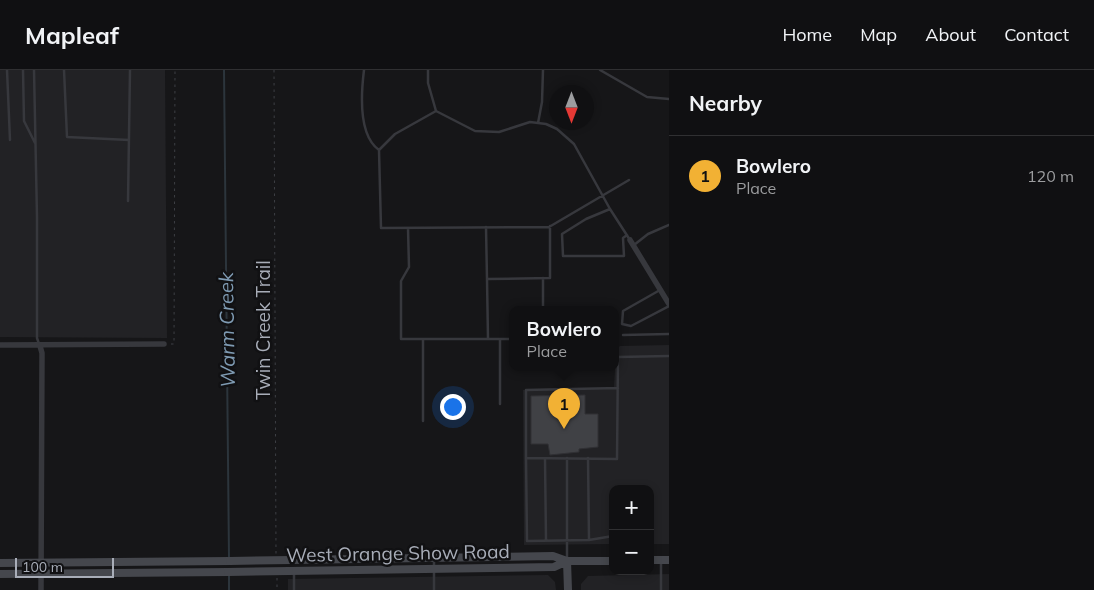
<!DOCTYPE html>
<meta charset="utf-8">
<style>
:root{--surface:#101012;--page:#1e1e20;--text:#f1f3f6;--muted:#9c9d9f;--line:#303032;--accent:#f2b134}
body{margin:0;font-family:Mulish,sans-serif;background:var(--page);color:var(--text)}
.controls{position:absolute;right:15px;bottom:15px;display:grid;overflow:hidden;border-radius:10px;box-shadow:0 2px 8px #0003}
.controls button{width:45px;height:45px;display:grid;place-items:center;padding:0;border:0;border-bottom:1px solid var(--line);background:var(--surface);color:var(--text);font:25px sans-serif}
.compass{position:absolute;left:549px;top:15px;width:45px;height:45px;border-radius:50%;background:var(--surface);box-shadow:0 2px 8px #0003;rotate:180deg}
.scale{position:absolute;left:15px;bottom:12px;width:99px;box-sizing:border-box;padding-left:5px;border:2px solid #a8adb8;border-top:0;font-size:14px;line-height:18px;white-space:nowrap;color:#a8adb8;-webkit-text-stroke:4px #111113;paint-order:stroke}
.you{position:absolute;left:452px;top:336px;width:18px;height:18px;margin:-12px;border:4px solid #fff;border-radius:50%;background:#1a73e8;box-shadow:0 0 0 8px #1a73e833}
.badge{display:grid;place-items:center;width:32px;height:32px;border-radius:50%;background:var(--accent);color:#111;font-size:16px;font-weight:700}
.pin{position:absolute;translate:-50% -41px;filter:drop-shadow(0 1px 2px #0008)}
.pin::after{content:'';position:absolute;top:26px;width:18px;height:15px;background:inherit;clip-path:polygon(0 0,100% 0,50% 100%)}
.popup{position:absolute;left:509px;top:236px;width:110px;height:65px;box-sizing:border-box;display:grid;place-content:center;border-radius:10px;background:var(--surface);filter:drop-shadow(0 1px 4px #0005);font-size:16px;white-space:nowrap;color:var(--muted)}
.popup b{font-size:19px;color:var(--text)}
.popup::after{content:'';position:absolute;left:50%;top:100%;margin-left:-10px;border:10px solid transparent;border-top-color:var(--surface)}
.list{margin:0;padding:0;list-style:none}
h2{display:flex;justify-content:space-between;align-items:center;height:65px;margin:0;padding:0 20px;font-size:21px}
h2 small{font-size:16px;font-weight:400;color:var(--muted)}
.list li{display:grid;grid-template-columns:32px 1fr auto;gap:15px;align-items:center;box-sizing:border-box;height:80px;padding:0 20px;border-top:1px solid var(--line)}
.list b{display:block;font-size:19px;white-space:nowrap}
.list p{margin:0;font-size:16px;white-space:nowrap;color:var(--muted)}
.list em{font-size:16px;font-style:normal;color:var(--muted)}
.map{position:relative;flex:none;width:669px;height:520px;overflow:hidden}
header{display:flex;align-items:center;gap:30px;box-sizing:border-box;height:70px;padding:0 25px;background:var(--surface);border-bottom:1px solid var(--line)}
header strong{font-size:24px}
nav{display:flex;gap:28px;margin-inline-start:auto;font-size:18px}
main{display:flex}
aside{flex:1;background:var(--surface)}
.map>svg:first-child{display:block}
.built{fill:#222225}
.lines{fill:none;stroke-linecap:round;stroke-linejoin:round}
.stream{stroke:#2c353c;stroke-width:2}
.building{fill:#404145;stroke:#303034}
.path{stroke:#3d3f44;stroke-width:1;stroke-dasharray:2.5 4;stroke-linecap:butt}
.lane{stroke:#37383d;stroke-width:2.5}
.street{stroke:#37383d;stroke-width:5.5}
.secondary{stroke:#45474d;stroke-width:8}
.secondary-bridge{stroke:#45474d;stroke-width:8}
.labels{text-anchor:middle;stroke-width:5;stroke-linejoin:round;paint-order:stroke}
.street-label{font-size:19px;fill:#a8adb8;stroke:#111113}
.water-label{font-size:20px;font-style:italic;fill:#7f9bb3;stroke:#111113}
</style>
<header>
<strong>Mapleaf</strong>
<nav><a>Home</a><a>Map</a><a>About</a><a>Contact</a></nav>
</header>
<main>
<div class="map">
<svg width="669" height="520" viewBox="0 0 669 520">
<rect width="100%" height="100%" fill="#161618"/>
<path class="built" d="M0 0H165L167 268 0 267Z
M669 275V474H650V419H613V474L524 475 523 320 614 318 616 280 620 276Z
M669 504V520H581V514L588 506Z
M548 505 555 512 556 520H288V509Z"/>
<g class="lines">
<path class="stream" d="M224 0 229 488
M229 520V505"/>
</g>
<path class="building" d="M585 325V344H598V377L579 379V382L550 385 548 374H531V326Z"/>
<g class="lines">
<path class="path" d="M274 0 276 484
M171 274H174L175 0
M277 508V520"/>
<path class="lane" d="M7 0 10 70
M23 0 24 51 35 73
M34 0 37 147V268L39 274
M64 0 67 67 129 70
M364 0C361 24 358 65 379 80
M428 0V13L436 41 475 61 499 62 530 52 546 54 557 59 574 74 610 139
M600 0 647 27 669 29
M436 41 395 64 379 80 381 158 549 157 629 110
M538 53 542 32 543 0
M128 131 130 0
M486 157 487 209 550 208V156
M408 158 409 197 401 211V269H513
M627 165 623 168 624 186H563L562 164 586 149 610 139 630 170
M634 175 648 164 669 155
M543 208V240
M487 209 488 269
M660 220 623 241 622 254 631 256 669 236
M623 265 669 264
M423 269V351
M500 269V334
M526 388V320L618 318
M567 388V489
M588 388 589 470
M545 389 546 470
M613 466 589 470 527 471 526 388 617 389 618 287 669 286
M434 489V520
M661 492V520
M294 520V502"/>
<path class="street" d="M630 170 669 234
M0 275 164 274
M40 276 42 283 41 520"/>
<path class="secondary" d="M291 490 553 486 567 491H613
M650 490H669
M567 491 568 520
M0 493 230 491
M289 501 554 497 567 491
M0 504 228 502"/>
<path class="secondary-bridge" d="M230 491 291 490
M228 502 289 501"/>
</g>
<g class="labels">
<g class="street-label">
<text transform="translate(263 260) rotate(-90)" y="7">Twin Creek Trail</text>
<text transform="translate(398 483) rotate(-1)" y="7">West Orange Show Road</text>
</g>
<g class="water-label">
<text transform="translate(227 260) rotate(-91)" y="7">Warm Creek</text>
</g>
</g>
</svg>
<div class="controls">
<button>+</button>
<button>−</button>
</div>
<svg class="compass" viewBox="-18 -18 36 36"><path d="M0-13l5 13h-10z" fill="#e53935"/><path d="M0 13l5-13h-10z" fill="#9c9d9f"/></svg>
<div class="scale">100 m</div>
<div class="you"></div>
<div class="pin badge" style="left:564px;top:359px">1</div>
<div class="popup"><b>Bowlero</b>Place</div>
</div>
<aside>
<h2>Nearby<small></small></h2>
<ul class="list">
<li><span class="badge">1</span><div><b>Bowlero</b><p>Place</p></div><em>120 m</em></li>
</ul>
</aside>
</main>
